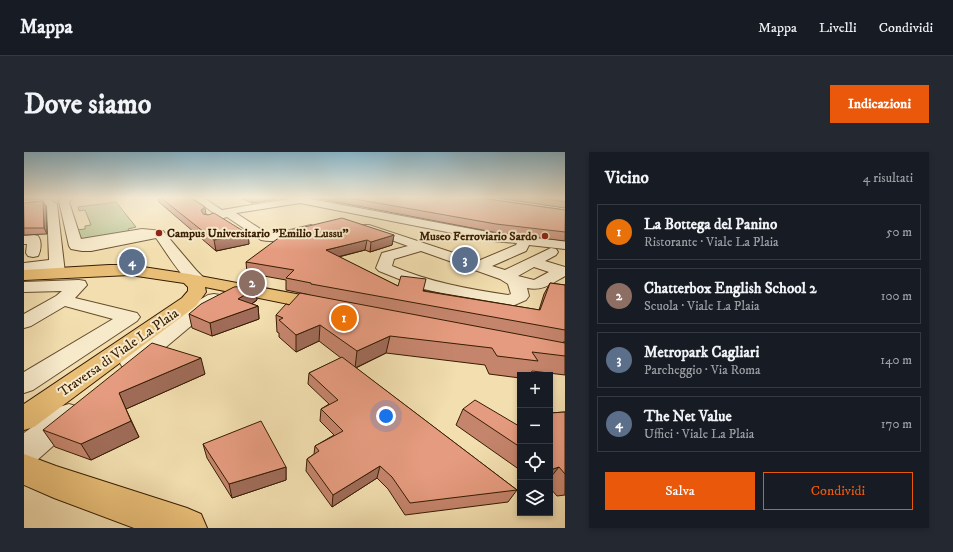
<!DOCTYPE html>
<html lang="it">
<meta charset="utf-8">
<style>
:root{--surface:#171b24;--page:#242831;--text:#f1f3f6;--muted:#9ea1a6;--line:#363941;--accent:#ea580c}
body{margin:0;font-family:"IM FELL DW Pica",serif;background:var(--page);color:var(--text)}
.controls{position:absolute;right:12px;bottom:12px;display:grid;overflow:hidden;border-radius:0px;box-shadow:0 2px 6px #0003}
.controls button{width:36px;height:36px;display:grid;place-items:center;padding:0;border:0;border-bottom:1px solid var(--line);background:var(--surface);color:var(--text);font:20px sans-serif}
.you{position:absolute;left:362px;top:264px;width:14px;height:14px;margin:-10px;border:3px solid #fff;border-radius:50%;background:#1a73e8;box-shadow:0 0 0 6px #1a73e833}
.badge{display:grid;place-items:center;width:26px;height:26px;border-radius:50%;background:var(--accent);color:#fff;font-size:13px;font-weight:700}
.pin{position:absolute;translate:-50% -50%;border:2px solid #fff;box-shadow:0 1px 4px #0006}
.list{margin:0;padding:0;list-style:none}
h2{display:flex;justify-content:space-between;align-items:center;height:52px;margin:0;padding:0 16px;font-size:17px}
h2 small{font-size:13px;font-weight:400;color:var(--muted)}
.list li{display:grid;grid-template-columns:26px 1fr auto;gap:12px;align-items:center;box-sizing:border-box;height:56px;margin:0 8px 8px;padding:0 8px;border:1px solid var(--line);border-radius:0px}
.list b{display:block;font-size:15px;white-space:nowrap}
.list p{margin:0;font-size:13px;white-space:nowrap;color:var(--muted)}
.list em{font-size:13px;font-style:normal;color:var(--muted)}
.actions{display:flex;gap:8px;padding:12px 16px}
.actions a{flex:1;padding:9px 0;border:1px solid var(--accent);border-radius:0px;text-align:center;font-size:14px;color:var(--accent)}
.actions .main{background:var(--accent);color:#fff}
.icon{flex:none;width:22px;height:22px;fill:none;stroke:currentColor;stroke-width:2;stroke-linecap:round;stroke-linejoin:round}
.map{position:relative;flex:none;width:541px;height:376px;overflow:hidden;border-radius:0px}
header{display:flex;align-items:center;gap:24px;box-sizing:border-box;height:56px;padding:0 20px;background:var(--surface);border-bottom:1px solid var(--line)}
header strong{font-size:19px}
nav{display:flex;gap:22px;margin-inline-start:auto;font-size:14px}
.intro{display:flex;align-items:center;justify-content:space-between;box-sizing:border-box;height:96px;padding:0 24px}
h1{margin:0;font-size:28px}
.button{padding:10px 18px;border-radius:0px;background:var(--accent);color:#fff;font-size:14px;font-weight:700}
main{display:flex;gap:24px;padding:0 24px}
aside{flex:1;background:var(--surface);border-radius:0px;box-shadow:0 2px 6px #0003}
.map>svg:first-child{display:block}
.green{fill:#b4c290;stroke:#767049}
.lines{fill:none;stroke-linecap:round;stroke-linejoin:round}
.minor-casing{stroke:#664d2d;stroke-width:2}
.major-casing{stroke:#371d02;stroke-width:2}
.minor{fill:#f7eacb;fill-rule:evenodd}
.major{fill:#e9bf78;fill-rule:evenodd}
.wall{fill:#c5856d;stroke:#371d02}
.shaded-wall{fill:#a06c59;stroke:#371d02}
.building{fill:#e59b7f;stroke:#371d02}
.poi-dot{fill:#8f2418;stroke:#f7eacb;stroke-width:1.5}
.labels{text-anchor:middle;stroke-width:4;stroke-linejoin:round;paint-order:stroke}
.far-poi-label{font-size:12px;font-weight:bold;fill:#371d02;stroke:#f7eacb;text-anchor:start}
.street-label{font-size:14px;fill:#371d02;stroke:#f7eacb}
</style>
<header>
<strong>Mappa</strong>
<nav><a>Mappa</a><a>Livelli</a><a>Condividi</a></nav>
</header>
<div class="intro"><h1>Dove siamo</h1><a class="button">Indicazioni</a></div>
<main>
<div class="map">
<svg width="541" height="376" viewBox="0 0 541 376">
<rect width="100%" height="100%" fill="#f2deaf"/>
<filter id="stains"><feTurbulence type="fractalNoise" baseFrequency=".005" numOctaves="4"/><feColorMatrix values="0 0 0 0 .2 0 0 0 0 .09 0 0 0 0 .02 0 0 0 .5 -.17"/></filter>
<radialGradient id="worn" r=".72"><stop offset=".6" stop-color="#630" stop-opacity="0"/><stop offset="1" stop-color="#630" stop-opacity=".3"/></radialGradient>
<path class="green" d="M92 50 112 75 104 77 107 82 55 90 52 78 61 77V74L67 73 61 58 55 59 54 55Z"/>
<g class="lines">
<defs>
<path id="minor" d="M38 46H49L45 50 57 87 118 77 139 79 172 118 183 129 181 133C176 134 173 134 168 132 156 124 141 98 132 86L67 99H58L47 97 45 94 35 49Z
M169 46H180L198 58 270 46H281L469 81 541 89V97L505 93 502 99 468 114 481 118 527 96 532 97 534 100 532 103 521 109 541 115V124C527 132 519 139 503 136L505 144 502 148 486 155 438 146 400 137 355 119 352 116 358 101 384 94 337 77 335 75 337 73H345L454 109 492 93 493 91 469 89 276 51 212 61 244 82H249L287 73 291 75 293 77 291 79C274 84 254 92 237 88L203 65 186 70 182 69 181 67 182 65 191 62ZM397 99 476 127 484 132 487 142 484 143C444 137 405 130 368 114L370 107ZM510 115 525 120 510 128 494 124Z
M25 47 33 52 41 121 39 124 33 126 27 124 25 117 0 121V111L25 108 23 53 0 55V49Z
M10 83 14 84C18 89 17 99 14 104L9 105 4 104 2 101 3 92H0V84Z
M55 128 61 129 63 133 51 146 113 161 116 165 113 169 9 238 0 241V220L89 167 41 154 7 174 0 176V162L32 144 38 139 0 140V130Z
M190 142 196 143 199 147 196 151 186 158 117 216 108 219 99 216 96 211 99 206 172 150 184 143Z
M45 252 55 255 59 263 55 271 11 310 0 314V281L35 255Z"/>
<path id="major" d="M85 113H106L165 122 299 147 306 149 308 153 306 157 299 159 181 135 182 140 172 154 10 275 0 278V252L158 146 164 139V135L160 131 106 123 0 128V118Z
M0 302 32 314 163 356 177 362 183 376H110L30 346 0 333Z"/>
</defs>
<use href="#minor" class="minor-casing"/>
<use href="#major" class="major-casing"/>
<use href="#minor" class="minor"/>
<use href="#major" class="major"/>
</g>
<path class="wall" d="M134 46H167L182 62 224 82 225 92 192 99 135 50Z
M217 46H253L252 47 228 51Z
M292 46H456L541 58V89L469 80Z
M474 46H541V56Z
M19 49 22 55 23 82 0 83V51Z
M370 83 368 93 346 100 341 98 315 105 374 134 515 158 520 142 526 131 541 133V190H539V191H541V223L508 219 506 223H496V226L465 222 461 213 362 201 332 216 493 338 484 350 381 363 364 337 353 326 308 355 282 319 283 307 290 302 291 294 310 283 296 269 297 257 305 252 284 232 285 221 317 206 295 189 272 200 255 185V181L253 180 252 163 265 153 286 143 262 138V128L223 121 222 110Z
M233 148 228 152 234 154 235 167 188 184 168 176 165 162Z
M181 222 102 257 115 285 67 308 31 295 19 278Z
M439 257 495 274 496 273V318L432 273Z
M541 260V343L533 344 526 336V261Z
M179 292 262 315V328L208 346 183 306Z"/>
<path class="shaded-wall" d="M0 46H16L0 47Z
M228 46H253L252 47 228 51Z
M19 49 22 55 23 82 20 76Z
M181 55 182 63 179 66 177 58Z
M224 82 225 92 192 99 190 88Z
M370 83 368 93 346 100 347 90Z
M343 88 341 98 301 108 302 98Z
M232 136 233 148 216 160 214 147Z
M234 154 235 167 188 184 186 171Z
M296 173 295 189 272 200V183Z
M366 184 362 201 331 216 333 199Z
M177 206 181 222 102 257 95 241Z
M107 269 115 285 67 308 57 292Z
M356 314 353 326 308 355 309 343Z
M262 315V328L208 346 205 332Z
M535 315 526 326V320L529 317Z"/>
<path class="building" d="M137 46H167L181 55 177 58 179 62 184 63 190 61 224 82 190 88Z
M325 46H456L541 58V80L472 72Z
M517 46H541V50Z
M19 49 20 76H0V51Z
M318 66 370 83 347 90 343 88 302 98 374 134 377 124 402 127 399 139 516 158 526 131 541 133V178L287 132V131L262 126 270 118 222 110 264 79Z
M223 134 232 136 214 147 234 154 186 171 165 162 177 152 210 135Z
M276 141 541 191V204L508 200 514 209 473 204 468 196 366 184 333 199 296 173 272 183 255 168 259 166 252 163 262 152 265 153Z
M128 191 177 206 95 241 107 269 57 292 19 278Z
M318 205 493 338 386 351 368 325 356 314 309 343 283 307 295 299 291 294 319 279 297 257 314 248 285 221Z
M451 248 495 274 496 273V295L439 257Z
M541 260V322L535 315 529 317 526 315V261Z
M237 269 262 315 205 332 179 292Z"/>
<linearGradient id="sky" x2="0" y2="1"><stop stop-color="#89b8cd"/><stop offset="0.46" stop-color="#f9f0db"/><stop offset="1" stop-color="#f9f0db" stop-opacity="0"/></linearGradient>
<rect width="541" height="99" fill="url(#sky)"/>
<g class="poi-dot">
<circle cx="135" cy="81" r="4"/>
<circle cx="521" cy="84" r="4"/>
</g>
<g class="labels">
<g class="far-poi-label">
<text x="143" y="85">Campus Universitario "Emilio Lussu"</text>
<text x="513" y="88" text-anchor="end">Museo Ferroviario Sardo</text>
</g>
<g class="street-label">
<text transform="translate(94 200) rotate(-35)" y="5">Traversa di Viale La Plaia</text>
</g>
</g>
<rect width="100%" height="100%" filter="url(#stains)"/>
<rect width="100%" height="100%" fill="url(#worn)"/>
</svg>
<div class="controls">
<button>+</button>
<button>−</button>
<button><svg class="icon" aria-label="locate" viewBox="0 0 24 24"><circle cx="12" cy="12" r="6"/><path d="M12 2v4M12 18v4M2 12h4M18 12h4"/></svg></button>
<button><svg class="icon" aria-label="layers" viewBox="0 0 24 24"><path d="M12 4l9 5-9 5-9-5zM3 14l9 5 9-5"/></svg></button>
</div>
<div class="you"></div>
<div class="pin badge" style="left:320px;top:166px;background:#e8710a">1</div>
<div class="pin badge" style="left:228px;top:131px;background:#8d6e63">2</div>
<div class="pin badge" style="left:441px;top:108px;background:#5c6f8a">3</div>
<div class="pin badge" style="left:108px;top:110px;background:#5c6f8a">4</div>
</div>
<aside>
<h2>Vicino<small>4 risultati</small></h2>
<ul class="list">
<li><span class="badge" style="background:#e8710a">1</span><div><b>La Bottega del Panino</b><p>Ristorante · Viale La Plaia</p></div><em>50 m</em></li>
<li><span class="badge" style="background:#8d6e63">2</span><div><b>Chatterbox English School 2</b><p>Scuola · Viale La Plaia</p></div><em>100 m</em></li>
<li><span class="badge" style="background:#5c6f8a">3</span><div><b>Metropark Cagliari</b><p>Parcheggio · Via Roma</p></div><em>140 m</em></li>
<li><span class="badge" style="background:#5c6f8a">4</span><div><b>The Net Value</b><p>Uffici · Viale La Plaia</p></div><em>170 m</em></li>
</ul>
<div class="actions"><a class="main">Salva</a><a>Condividi</a></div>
</aside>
</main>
